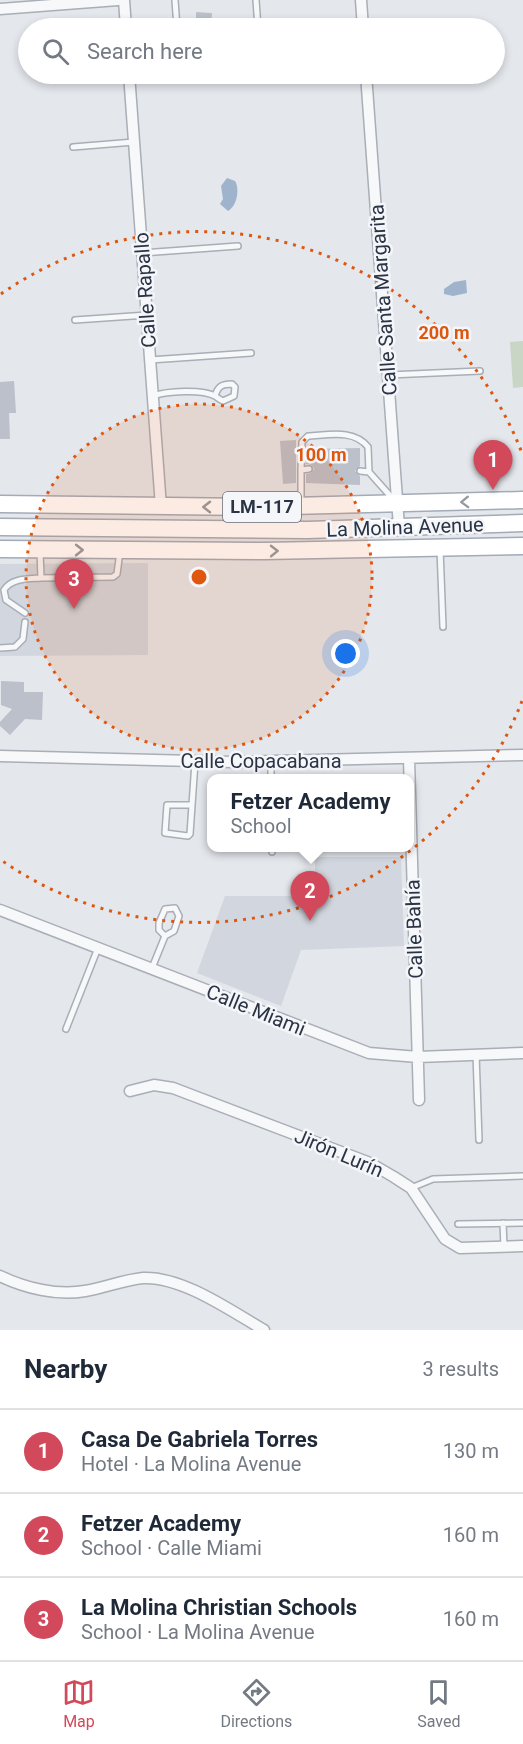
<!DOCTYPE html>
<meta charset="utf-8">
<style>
:root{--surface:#fff;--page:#f2f2f3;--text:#1f2937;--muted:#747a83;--line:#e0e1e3;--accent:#d1495b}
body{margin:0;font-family:Roboto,sans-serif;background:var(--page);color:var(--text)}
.you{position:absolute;left:346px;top:654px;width:21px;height:21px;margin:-15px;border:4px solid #fff;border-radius:50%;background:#1a73e8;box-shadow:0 0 0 9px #1a73e833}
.badge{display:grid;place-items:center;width:39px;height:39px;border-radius:50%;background:var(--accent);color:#fff;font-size:20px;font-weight:700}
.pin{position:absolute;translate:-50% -50px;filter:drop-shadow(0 2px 3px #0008)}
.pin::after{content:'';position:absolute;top:32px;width:21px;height:18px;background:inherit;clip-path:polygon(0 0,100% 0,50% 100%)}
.popup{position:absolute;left:207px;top:774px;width:207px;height:78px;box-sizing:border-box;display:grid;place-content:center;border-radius:12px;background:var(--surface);filter:drop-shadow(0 2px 4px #0005);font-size:20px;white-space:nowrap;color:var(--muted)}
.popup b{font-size:22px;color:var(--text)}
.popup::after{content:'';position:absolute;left:50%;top:100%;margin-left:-12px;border:12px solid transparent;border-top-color:var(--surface)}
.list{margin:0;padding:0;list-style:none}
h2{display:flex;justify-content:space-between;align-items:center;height:78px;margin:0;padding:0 24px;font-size:26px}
h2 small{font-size:20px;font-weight:400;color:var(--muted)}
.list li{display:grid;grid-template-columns:39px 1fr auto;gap:18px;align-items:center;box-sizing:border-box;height:84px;padding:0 24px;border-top:2px solid var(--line)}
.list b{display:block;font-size:22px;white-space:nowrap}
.list p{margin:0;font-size:20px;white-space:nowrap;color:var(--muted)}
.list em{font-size:20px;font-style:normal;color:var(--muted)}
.icon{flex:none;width:33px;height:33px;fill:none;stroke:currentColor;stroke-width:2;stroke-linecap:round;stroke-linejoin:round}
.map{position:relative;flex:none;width:523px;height:1330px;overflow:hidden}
.search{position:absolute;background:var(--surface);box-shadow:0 3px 9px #0003;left:18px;right:18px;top:18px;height:66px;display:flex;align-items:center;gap:15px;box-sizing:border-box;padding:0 21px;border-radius:33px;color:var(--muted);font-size:22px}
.sheet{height:330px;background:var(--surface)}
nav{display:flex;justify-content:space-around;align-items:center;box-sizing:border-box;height:84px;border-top:2px solid var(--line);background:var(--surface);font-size:16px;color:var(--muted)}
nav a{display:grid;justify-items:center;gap:3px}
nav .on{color:var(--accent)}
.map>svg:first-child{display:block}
.built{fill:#d2d6de}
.green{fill:#c9d6c5}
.water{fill:#9fb4cc}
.building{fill:#bbc0ca}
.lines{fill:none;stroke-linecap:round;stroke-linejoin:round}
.lane-casing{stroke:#a9aeb7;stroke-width:8}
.street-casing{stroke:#a9aeb7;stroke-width:13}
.primary-casing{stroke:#a3abb8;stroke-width:19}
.lane{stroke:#f7f8fa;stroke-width:5}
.street{stroke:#f7f8fa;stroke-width:10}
.primary{stroke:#fff;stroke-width:16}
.oneway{stroke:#959aa2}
.ring{fill:none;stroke:#df570f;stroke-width:3;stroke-dasharray:3 6}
.labels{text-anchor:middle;stroke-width:5;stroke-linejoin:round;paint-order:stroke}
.shield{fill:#f4f6f9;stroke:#676e7b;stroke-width:1.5}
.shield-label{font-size:18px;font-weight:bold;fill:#2b3445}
.street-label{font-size:20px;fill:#2b3445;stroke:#f4f6f9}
.centre{fill:#df570f;stroke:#f4f6f9;stroke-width:3}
.ring-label{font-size:18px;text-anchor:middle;font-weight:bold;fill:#df570f;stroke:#f4f6f9;stroke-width:5;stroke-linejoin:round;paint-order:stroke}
</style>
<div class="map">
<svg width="523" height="1330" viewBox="0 0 523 1330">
<rect width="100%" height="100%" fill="#e4e7ec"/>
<path class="built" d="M148 563V655L0 656V564Z
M315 857H401L404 946 301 950 281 1006 197 973 225 896H315Z"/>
<path class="green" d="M523 341V387L513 388 510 342Z"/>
<path class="water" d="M227 178 235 181C240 189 237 206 228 211L220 204 223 199 221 186Z
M466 280 467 293 453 296 444 294V289L454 282Z"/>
<path class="building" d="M196 12 212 13 211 28H196Z
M14 381 16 413H9L10 439H0V382Z
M296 440V483L283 484 280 441Z
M360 448V466L355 471 360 476V485L306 483V474L311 473 314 469 311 465 306 464 307 449Z
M1 681 24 682V692H43L42 720 25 719 10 735 0 726V722L12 709 1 705Z"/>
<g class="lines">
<defs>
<path id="lane" d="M175 0 177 28
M256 0 258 28
M73 147 134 142
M142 253 238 246
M75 320 147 315
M150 360 251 353
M389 375 480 371
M153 396C167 391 202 389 215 396 218 398 220 400 223 401L234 396 235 387 232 384C222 384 218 386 215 396
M301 470 302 442 308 436C329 435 354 429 368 447L369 472
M360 471 369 472 393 499
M301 502V470L309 469
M440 549 443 627
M41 578 113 577 117 574 120 551
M25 613 6 600 4 590C11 578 28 579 41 578L40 551
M0 648 15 647 23 639 25 622
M271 762V778
M191 805H167L165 833 188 836 190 834 195 762
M272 848V852
M152 968 165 936 174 931 179 916 175 908 165 909 159 923V930L165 936
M66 1029 98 948
M476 1054 479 1140
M411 1188 433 1179 523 1176
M503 1223 504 1247
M458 1224 523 1223"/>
<path id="street" d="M124 0 126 28
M361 0 363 28
M0 9 118 0
M129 74 161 507
M366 74 399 527
M0 756 232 762 523 755
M409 759 419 1100
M0 910 369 1053 418 1057 523 1053
M130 1091 154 1085 173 1088 370 1163 394 1177 411 1188 445 1239 460 1248 523 1246
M0 1276C25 1288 57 1296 85 1291 104 1288 123 1280 143 1278 182 1276 231 1311 264 1330"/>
<path id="primary" d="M0 504 251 507 523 500
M0 527 308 530 523 523
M0 549 264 551 523 546"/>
</defs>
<use href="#lane" class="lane-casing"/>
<use href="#street" class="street-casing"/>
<use href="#primary" class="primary-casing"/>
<use href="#lane" class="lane"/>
<use href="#street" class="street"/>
<use href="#primary" class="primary"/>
</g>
<defs><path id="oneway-chevron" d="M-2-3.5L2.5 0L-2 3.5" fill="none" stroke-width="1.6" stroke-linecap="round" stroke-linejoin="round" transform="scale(1.5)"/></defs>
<g class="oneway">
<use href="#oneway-chevron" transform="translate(465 502) rotate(178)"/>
<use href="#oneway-chevron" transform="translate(207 507) rotate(180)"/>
<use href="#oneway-chevron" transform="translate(79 550)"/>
<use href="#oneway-chevron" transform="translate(274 551) rotate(-1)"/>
</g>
<circle cx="199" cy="577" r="173" fill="#df570f" fill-opacity=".12"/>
<g class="ring">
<circle cx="199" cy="577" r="173"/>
<path d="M522 701A346 346 0 0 1 1 860M1 294A346 346 0 0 1 522 453"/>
</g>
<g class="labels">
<rect class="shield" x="223" y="492" width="78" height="30" rx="4.5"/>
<g class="shield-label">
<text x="262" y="513">LM-117</text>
</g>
<g class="street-label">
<text transform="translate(145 290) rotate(-94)" y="7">Calle Rapallo</text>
<text transform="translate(383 300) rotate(-94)" y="7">Calle Santa Margarita</text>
<text transform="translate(405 527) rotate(-2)" y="7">La Molina Avenue</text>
<text x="261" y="768">Calle Copacabana</text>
<text transform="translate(414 929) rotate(-92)" y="7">Calle Bahía</text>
<text transform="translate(256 1010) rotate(22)" y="7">Calle Miami</text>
<text transform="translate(339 1153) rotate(23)" y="7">Jirón Lurín</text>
</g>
</g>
<circle cx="199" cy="577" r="9" class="centre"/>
<g class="ring-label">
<text x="444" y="339">200 m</text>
<text x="321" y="461">100 m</text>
</g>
</svg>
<div class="you"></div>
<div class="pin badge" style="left:493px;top:490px">1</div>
<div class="pin badge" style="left:310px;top:921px">2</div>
<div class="popup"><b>Fetzer Academy</b>School</div>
<div class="pin badge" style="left:74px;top:609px">3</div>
<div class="search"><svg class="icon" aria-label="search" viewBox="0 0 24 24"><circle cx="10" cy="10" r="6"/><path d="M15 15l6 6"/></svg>Search here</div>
</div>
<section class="sheet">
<h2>Nearby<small>3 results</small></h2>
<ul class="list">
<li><span class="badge">1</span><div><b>Casa De Gabriela Torres</b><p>Hotel · La Molina Avenue</p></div><em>130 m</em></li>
<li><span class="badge">2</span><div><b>Fetzer Academy</b><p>School · Calle Miami</p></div><em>160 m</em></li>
<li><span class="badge">3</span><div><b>La Molina Christian Schools</b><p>School · La Molina Avenue</p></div><em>160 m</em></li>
</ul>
</section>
<nav>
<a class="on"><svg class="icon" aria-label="map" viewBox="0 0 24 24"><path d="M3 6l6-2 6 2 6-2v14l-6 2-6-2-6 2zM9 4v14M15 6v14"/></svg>Map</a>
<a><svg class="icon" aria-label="directions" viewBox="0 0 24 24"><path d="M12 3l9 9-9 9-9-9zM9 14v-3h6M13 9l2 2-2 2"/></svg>Directions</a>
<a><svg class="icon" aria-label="saved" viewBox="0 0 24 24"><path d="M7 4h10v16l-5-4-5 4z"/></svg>Saved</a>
</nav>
